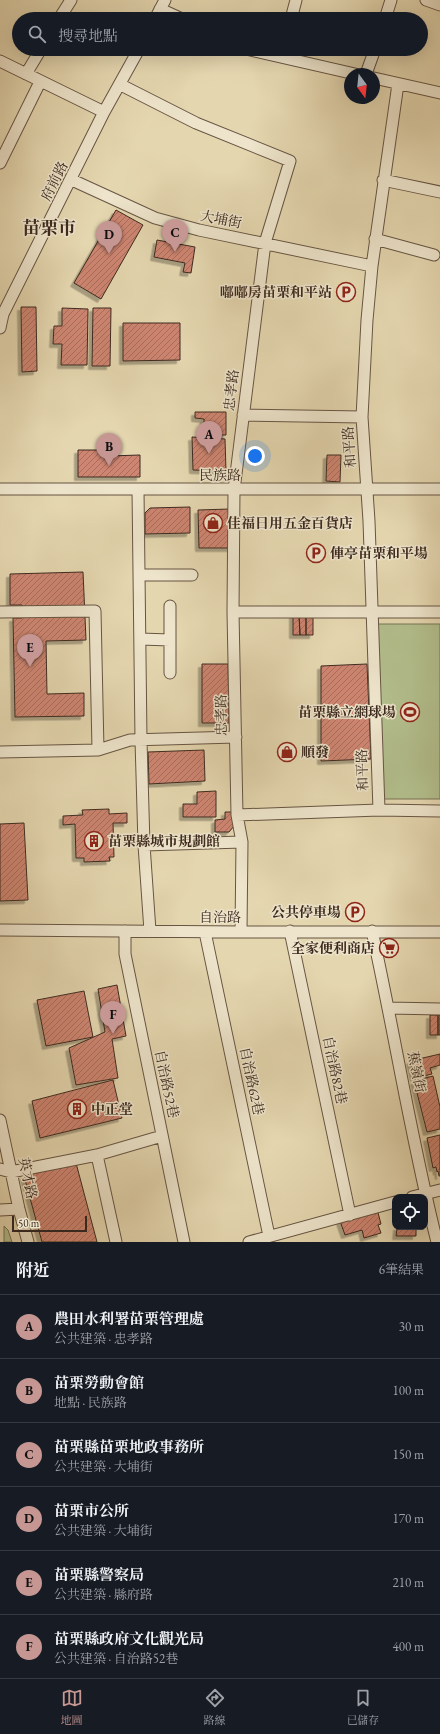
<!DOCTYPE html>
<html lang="zh-TW">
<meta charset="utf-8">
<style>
:root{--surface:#171b24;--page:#242831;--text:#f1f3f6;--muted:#9ea1a6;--line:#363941;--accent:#c59692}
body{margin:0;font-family:"EB Garamond","Noto Serif TC",serif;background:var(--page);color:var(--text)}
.controls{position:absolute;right:12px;bottom:12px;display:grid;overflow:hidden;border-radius:8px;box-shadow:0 4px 16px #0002}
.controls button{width:36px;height:36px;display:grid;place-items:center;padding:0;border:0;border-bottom:1px solid var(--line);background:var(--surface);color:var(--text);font:20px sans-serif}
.compass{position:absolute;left:344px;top:68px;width:36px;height:36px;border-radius:50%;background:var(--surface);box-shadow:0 4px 16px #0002;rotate:165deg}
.scale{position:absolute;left:12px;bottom:10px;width:75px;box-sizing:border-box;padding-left:4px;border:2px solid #3d2a1f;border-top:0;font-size:11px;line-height:14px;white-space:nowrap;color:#3d2a1f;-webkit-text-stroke:3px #ede4cb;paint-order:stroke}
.you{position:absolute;left:255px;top:456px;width:14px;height:14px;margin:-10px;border:3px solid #fff;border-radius:50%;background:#1a73e8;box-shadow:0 0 0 6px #1a73e833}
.badge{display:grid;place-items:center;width:26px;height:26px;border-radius:50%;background:var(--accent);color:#111;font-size:13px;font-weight:700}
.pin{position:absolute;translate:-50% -33px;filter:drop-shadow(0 1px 2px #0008)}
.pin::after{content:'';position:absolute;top:21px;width:14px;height:12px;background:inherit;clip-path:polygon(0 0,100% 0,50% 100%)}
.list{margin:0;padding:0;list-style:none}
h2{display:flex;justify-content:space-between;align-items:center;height:52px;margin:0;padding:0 16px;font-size:17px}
h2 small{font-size:13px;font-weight:400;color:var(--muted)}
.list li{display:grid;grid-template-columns:26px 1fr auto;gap:12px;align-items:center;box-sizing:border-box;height:64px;padding:0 16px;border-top:1px solid var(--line)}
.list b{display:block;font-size:15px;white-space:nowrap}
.list p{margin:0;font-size:13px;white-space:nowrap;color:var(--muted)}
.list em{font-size:13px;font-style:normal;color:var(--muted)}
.icon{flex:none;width:22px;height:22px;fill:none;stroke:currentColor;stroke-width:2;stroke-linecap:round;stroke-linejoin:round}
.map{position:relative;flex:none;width:440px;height:1242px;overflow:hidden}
.search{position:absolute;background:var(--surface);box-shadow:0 4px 16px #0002;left:12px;right:12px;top:12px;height:44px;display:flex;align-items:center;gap:10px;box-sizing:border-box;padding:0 14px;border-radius:22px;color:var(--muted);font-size:15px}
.sheet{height:436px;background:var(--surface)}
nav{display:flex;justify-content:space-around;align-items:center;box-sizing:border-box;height:56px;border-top:1px solid var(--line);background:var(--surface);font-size:11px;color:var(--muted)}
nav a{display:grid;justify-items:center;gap:2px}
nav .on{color:var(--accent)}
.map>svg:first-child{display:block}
.grass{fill:#b2be8c;stroke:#787456}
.building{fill:url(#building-hatch);stroke:#3d2a1f;filter:url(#shadow)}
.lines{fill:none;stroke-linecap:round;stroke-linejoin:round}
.minor-casing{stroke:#675543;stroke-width:13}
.path{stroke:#3d2a1f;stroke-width:2;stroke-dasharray:1 2;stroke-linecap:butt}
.minor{stroke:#ede4cb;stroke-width:11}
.labels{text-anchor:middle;stroke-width:3;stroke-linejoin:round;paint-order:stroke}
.street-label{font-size:14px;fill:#3d2a1f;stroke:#ede4cb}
.poi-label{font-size:14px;font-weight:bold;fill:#3d2a1f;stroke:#ede4cb;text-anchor:start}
.district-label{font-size:18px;font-weight:bold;fill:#3d2a1f;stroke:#ede4cb}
</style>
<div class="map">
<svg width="440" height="1242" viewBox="0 0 440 1242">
<defs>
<pattern id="building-hatch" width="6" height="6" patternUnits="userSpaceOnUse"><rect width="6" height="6" fill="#ce8571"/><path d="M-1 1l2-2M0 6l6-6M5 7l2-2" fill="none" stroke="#a86d5c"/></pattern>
<filter id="shadow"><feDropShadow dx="-3.5" dy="3.5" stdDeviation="0" flood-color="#0004"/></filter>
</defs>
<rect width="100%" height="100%" fill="#e4d6af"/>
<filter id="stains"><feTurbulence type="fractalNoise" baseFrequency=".005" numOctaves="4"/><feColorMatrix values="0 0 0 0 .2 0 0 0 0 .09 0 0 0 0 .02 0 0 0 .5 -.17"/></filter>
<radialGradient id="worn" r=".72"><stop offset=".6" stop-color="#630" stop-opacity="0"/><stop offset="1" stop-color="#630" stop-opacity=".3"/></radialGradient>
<path class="grass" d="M377 624H440V799H381Z
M4 1226 8 1230 12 1242H4Z"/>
<path class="building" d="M116 210 143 225 101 299 74 283Z
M157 240 195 247 191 273 183 272 185 263 154 257Z
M21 307H36L37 371 22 372Z
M62 308 88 309 87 365H61L62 344H53L54 326H62Z
M93 308H111L110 366H92Z
M123 323H180V360L123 361Z
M195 412H226V435H204V419L195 418Z
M192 437 225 439 226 471 193 470Z
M78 450H109V456L140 455V477H78Z
M327 455H341L340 482 326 481Z
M190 507V533L145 534V513L150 508Z
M230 509 231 548H199L198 510Z
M83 572 86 640 46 641 47 694 84 693V716L15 717 13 618H22V605H10V574Z
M293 614H299L300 635H293Z
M299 614H306V635H300Z
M306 614H313V635H306Z
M202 664H228L229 723H202Z
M367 664 371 759 321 761V666Z
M204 750 205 781 149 784 148 752Z
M216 791V817H183V804H197V792Z
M109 809V814L127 813V823H113L114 857H109L110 861 84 862V858H76L75 824 63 825V816L83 815 82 810Z
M225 812H234V826L229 832H215V820L225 819Z
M24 823 28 900 0 901V824Z
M117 985 126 1036 112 1039 118 1078 76 1085 69 1048 105 1032 98 989Z
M84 991 93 1037 46 1046 37 1000Z
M430 1015H438V1035H430Z
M438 1015H440V1035H438Z
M440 1054V1065L430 1068 432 1074 414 1078 410 1061Z
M433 1076 440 1107V1129L427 1132 414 1081Z
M113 1080 122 1118 40 1138 32 1101Z
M440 1135V1176H439L438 1171 437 1172 436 1167 433 1168 427 1138Z
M76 1163 97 1242H42L24 1176Z
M377 1209 381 1224 378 1225 381 1233 364 1238 362 1230 345 1235 340 1221Z
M397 1227H416V1229H397Z
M397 1229H416V1236H396Z"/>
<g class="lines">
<defs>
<path id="minor" d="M426 0 440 5
M160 9 182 19
M59 19 71 0
M155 19 165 0
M291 19 296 0
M385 19 391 0
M246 49 355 74
M0 61 104 112
M26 74 41 49
M366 74 375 49
M374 78 440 93
M121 85 196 123 290 161 265 243 234 490 233 612 237 815 242 842 241 932
M0 163 40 82
M72 180 155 218 199 230 372 266
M383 180 440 192
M375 239 434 255
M0 328 3 314 104 112 139 49
M243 415 362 417
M0 489H440
M138 490 141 740 144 845 150 931
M140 575H192
M0 612 95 611 98 750
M233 612H440
M140 639 170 640
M170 673V606
M0 752 98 750 130 740 236 737
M379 810 369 521 362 417 367 320 372 266 398 84
M237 815 379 810 440 811
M144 845 242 842
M0 930 241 932H440
M125 931V954L184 1242
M290 931 350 1215
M372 931C395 1035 411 1139 437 1242
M205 932 269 1236
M389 1008 440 1009
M0 1120 19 1209 28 1242
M97 1155 116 1242
M0 1169 11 1172 97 1155 162 1136
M412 1197 440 1190
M0 1210 19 1209
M249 1242 395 1202"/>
</defs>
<use href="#minor" class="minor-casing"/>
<path class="path" d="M353 550H361"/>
<use href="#minor" class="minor"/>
</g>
<defs>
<symbol id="parking-ring" viewBox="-11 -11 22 22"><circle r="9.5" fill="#ede4cb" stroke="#8f2418" stroke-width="1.5"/><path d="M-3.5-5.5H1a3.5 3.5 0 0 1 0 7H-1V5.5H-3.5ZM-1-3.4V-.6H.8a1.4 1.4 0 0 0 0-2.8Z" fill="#8f2418"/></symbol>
<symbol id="shop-ring" viewBox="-11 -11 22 22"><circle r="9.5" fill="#ede4cb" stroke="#8f2418" stroke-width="1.5"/><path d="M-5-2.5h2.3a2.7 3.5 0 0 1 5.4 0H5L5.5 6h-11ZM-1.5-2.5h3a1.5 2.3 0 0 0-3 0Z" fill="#8f2418"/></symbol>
<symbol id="stadium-ring" viewBox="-11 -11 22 22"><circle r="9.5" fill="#ede4cb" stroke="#8f2418" stroke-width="1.5"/><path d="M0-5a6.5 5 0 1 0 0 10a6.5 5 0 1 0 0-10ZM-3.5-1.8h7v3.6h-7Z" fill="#8f2418"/></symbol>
<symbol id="building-ring" viewBox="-11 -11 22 22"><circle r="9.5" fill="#ede4cb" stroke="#8f2418" stroke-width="1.5"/><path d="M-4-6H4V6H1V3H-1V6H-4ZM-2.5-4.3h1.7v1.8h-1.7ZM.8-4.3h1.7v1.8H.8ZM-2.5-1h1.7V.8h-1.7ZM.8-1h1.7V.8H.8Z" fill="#8f2418"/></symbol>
<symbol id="supermarket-ring" viewBox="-11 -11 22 22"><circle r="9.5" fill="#ede4cb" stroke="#8f2418" stroke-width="1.5"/><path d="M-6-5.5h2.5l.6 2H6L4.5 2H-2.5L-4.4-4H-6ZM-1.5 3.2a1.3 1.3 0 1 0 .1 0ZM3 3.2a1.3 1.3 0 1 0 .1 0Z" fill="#8f2418"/></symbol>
</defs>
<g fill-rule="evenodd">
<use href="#parking-ring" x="335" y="281" width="22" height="22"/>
<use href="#shop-ring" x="202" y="512" width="22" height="22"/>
<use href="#parking-ring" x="305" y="542" width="22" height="22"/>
<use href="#stadium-ring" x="399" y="701" width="22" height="22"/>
<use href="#shop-ring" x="276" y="741" width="22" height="22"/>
<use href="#building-ring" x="83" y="830" width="22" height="22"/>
<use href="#parking-ring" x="344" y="901" width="22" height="22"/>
<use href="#supermarket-ring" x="378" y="937" width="22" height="22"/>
<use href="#building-ring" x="66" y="1098" width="22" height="22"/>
</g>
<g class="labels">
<g class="street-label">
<text transform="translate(54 181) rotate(-63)" y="5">府前路</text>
<text transform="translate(221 219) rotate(11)" y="5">大埔街</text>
<text transform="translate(231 390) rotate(-83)" y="5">忠孝路</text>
<text transform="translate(349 447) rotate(-94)" y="5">和平路</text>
<text x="220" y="480">民族路</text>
<text transform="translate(221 715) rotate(-91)" y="5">忠孝路</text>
<text transform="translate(362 770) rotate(-92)" y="5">和平路</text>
<text x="220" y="922">自治路</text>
<text transform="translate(335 1070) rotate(78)" y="5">自治路82巷</text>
<text transform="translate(417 1072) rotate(79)" y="5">蕉嶺街</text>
<text transform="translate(252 1081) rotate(78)" y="5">自治路62巷</text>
<text transform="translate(167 1084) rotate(78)" y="5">自治路52巷</text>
<text transform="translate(28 1178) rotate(78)" y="5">英才路</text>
</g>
<g class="poi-label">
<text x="332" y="297" text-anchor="end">嘟嘟房苗栗和平站</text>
<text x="227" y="528">佳福日用五金百貨店</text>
<text x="330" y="558">俥亭苗栗和平場</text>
<text x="396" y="717" text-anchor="end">苗栗縣立網球場</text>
<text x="301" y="757">順發</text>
<text x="108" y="846">苗栗縣城市規劃館</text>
<text x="341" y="917" text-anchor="end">公共停車場</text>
<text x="375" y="953" text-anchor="end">全家便利商店</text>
<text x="91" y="1114">中正堂</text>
</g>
<g class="district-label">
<text x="49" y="234">苗栗市</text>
</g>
</g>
<rect width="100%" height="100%" filter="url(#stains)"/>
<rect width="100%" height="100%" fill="url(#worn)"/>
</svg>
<div class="controls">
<button><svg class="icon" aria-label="locate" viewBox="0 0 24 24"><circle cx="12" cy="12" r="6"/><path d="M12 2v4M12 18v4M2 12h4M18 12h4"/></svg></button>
</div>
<svg class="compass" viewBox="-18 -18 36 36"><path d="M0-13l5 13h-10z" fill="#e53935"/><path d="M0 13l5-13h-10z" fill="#9ea1a6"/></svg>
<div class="scale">50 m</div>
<div class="you"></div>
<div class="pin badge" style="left:209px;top:454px">A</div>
<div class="pin badge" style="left:109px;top:466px">B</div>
<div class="pin badge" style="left:175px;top:252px">C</div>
<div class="pin badge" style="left:109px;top:254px">D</div>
<div class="pin badge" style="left:30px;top:667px">E</div>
<div class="pin badge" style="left:113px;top:1034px">F</div>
<div class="search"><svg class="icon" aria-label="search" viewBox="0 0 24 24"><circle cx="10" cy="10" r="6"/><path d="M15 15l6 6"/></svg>搜尋地點</div>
</div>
<section class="sheet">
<h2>附近<small>6筆結果</small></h2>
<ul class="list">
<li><span class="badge">A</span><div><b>農田水利署苗栗管理處</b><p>公共建築 · 忠孝路</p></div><em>30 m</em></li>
<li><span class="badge">B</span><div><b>苗栗勞動會館</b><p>地點 · 民族路</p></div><em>100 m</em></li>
<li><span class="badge">C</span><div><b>苗栗縣苗栗地政事務所</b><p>公共建築 · 大埔街</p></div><em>150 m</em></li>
<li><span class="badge">D</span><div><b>苗栗市公所</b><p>公共建築 · 大埔街</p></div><em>170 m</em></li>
<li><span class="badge">E</span><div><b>苗栗縣警察局</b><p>公共建築 · 縣府路</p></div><em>210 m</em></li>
<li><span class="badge">F</span><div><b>苗栗縣政府文化觀光局</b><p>公共建築 · 自治路52巷</p></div><em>400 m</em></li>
</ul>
</section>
<nav>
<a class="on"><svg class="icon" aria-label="map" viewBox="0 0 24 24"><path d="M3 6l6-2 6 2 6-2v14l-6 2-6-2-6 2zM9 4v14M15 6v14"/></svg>地圖</a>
<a><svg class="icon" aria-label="directions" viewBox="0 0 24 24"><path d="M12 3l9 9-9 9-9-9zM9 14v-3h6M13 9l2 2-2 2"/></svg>路線</a>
<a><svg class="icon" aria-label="saved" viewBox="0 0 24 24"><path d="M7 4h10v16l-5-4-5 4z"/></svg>已儲存</a>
</nav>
